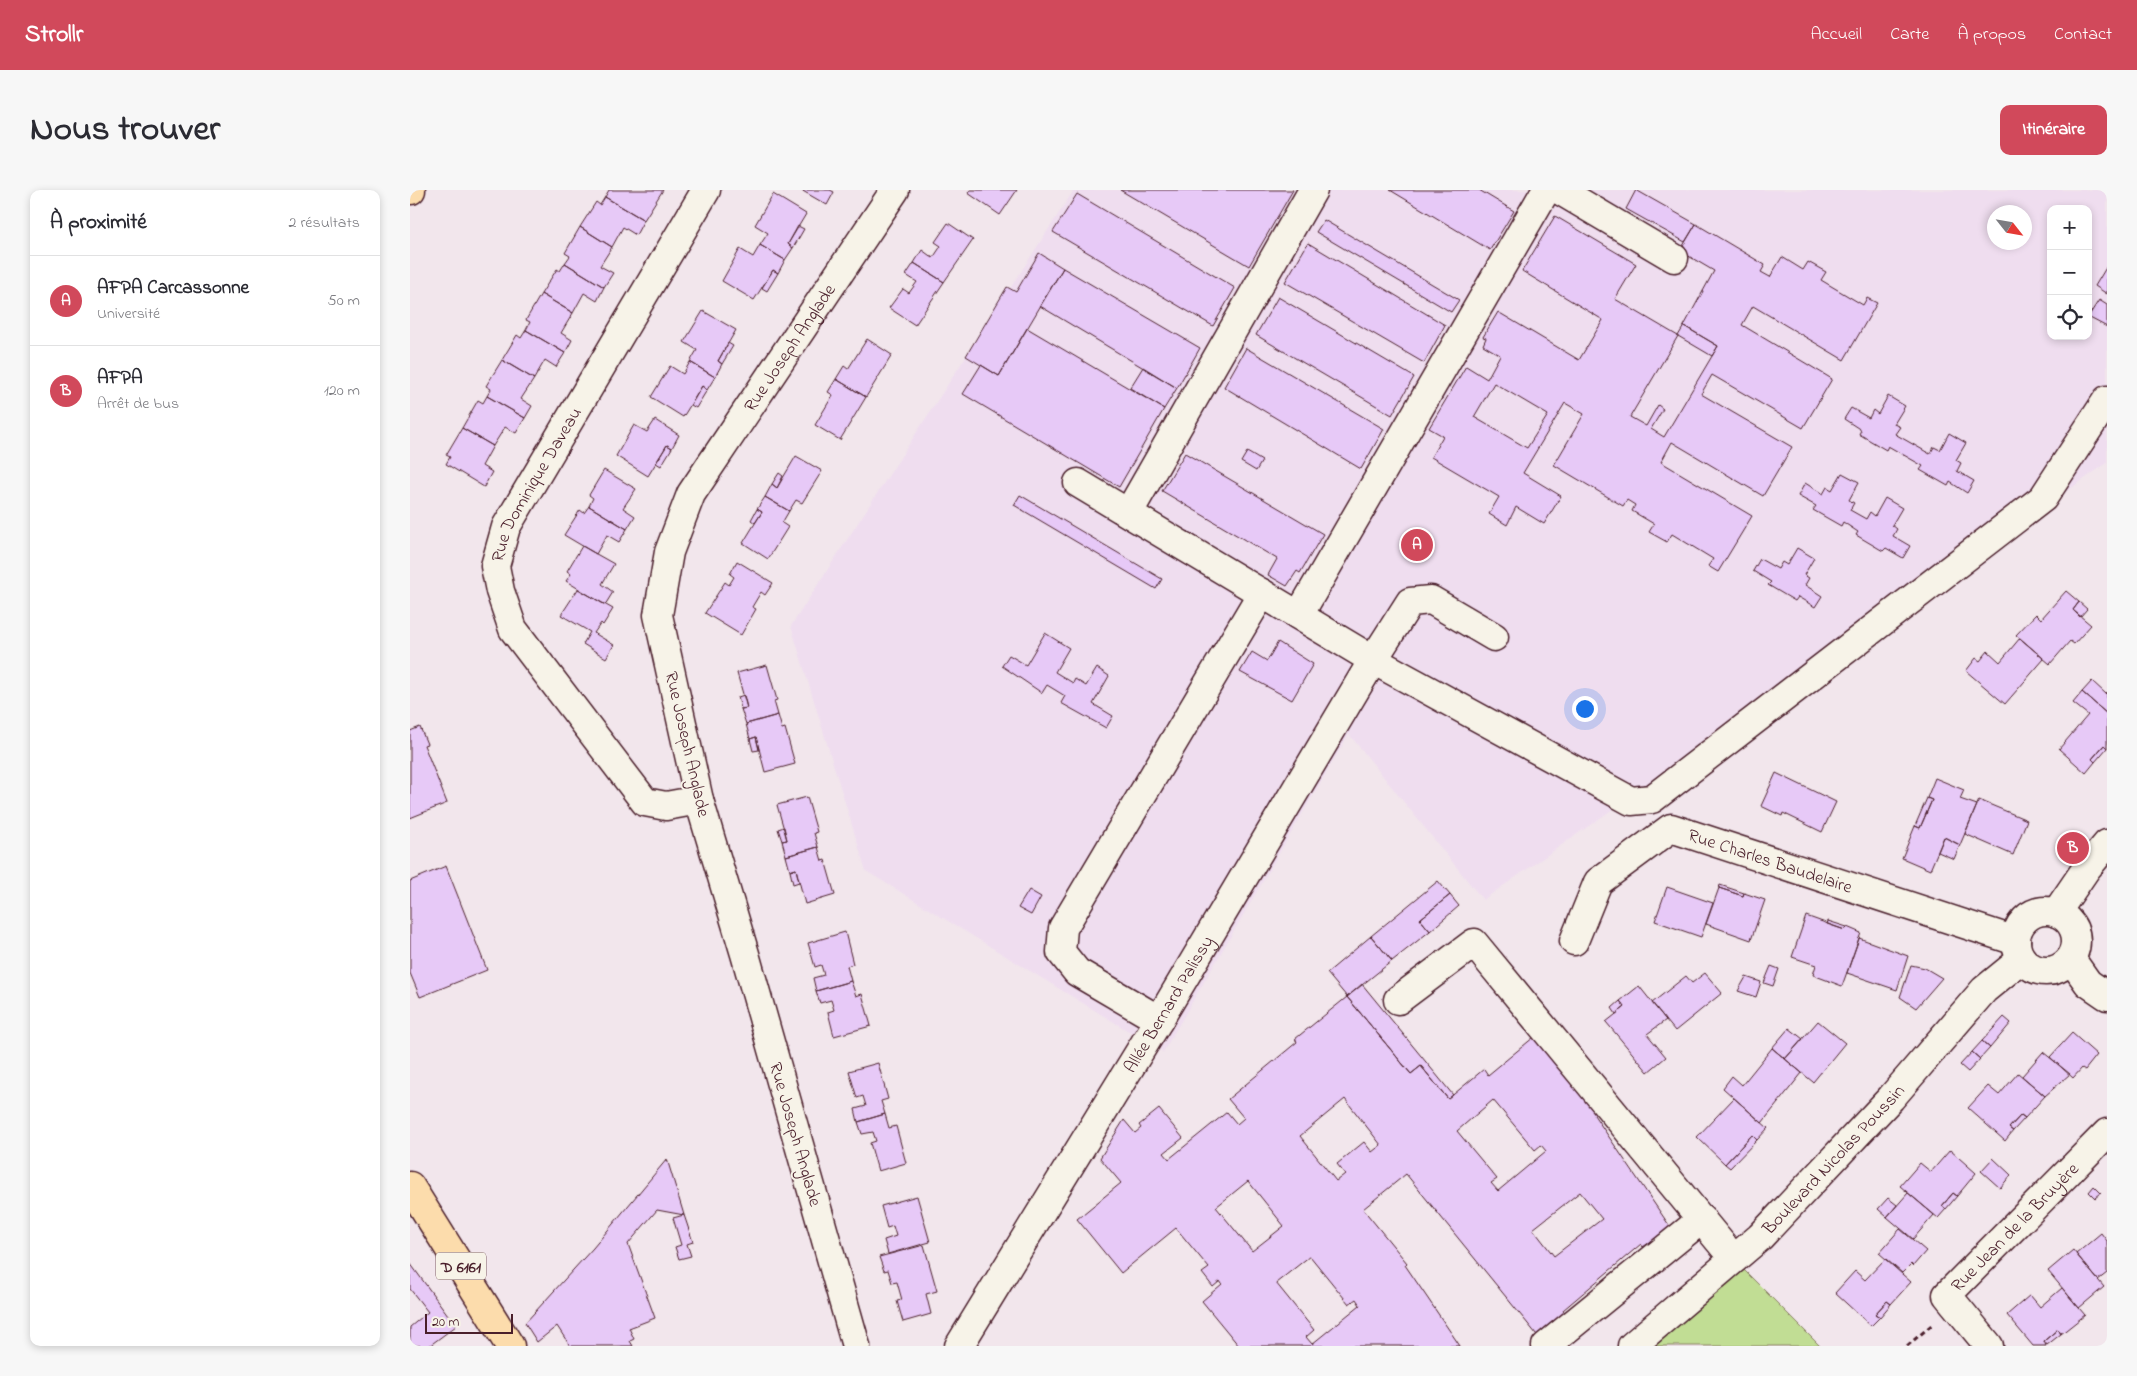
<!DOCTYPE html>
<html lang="fr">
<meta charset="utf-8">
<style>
:root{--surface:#fff;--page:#f7f7f7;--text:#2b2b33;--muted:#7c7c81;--line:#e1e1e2;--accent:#d1495b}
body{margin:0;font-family:"Indie Flower",sans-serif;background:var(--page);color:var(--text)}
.controls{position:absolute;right:15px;top:15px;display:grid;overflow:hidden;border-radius:10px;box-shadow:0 2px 8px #0003}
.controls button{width:45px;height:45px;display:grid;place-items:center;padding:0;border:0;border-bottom:1px solid var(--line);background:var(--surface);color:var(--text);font:25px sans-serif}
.compass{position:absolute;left:1577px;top:15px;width:45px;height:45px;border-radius:50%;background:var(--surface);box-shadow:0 2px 8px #0003;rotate:121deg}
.scale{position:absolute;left:15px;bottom:12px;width:88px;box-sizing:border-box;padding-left:5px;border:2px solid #4a1f2b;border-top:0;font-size:14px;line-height:18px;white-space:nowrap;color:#4a1f2b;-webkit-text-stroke:4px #f7f3e8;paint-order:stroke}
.you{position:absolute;left:1174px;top:518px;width:18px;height:18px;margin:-12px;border:4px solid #fff;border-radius:50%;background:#1a73e8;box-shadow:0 0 0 8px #1a73e833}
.badge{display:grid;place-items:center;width:32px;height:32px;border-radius:50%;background:var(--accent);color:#fff;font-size:16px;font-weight:700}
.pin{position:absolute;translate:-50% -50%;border:2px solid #fff;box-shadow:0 1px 5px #0006}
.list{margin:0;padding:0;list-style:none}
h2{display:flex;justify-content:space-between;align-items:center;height:65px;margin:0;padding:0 20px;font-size:21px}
h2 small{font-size:16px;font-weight:400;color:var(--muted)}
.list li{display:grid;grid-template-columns:32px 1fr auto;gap:15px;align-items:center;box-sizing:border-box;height:90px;padding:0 20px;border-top:1px solid var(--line)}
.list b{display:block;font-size:19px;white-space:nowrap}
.list p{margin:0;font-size:16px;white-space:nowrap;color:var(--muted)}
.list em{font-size:16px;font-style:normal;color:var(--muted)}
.icon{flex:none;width:28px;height:28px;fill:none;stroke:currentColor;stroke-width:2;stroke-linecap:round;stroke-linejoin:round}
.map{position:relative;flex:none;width:1697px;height:1156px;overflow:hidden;border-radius:10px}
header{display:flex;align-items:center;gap:30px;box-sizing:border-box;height:70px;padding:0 25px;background:var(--accent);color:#fff}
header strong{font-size:24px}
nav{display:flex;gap:28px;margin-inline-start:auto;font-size:18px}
.intro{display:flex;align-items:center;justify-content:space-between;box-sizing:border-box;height:120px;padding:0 30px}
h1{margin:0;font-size:35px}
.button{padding:12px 22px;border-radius:10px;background:var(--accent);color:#fff;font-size:18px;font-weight:700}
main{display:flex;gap:30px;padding:0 30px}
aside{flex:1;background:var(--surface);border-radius:10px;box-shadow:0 2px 8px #0003}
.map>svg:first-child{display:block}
.built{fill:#efddef;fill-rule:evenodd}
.green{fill:#c1dd94;stroke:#867e60}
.building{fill:#e7c9f7;stroke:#4a1f2b;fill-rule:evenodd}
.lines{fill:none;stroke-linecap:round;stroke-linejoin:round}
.minor-casing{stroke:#4a1f2b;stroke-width:31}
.major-casing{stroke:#4a1f2b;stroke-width:31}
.path{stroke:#4a1f2b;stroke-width:3;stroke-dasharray:5 4;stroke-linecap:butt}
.minor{stroke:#f7f3e8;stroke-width:28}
.major{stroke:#fcdcac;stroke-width:28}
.labels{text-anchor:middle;stroke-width:4;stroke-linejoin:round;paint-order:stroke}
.shield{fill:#f7f3e8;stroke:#7e5f64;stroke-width:1}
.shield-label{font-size:16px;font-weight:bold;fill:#4a1f2b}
.street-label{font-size:18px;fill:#4a1f2b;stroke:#f7f3e8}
</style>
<header>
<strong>Strollr</strong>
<nav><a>Accueil</a><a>Carte</a><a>À propos</a><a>Contact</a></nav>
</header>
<div class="intro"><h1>Nous trouver</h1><a class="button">Itinéraire</a></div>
<main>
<aside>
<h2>À proximité<small>2 résultats</small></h2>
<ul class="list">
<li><span class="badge">A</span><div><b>AFPA Carcassonne</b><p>Université</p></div><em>50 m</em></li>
<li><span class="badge">B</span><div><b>AFPA</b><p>Arrêt de bus</p></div><em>120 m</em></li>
</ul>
</aside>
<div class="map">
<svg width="1697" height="1156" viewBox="0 0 1697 1156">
<rect width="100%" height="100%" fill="#f2e6ec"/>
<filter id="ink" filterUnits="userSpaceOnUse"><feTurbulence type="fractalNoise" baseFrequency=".02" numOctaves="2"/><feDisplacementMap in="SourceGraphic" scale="10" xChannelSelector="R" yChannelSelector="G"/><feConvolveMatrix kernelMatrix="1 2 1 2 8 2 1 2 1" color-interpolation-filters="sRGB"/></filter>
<g filter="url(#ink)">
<path class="built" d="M664 0H1697V273L1073 710 939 544 753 862 456 681 381 436ZM1641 19H1678V146H1641ZM1584 22H1614V52H1584Z"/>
<path class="green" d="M1333 1079 1410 1156H1222Z"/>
<path class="building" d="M199 0H253L234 30 195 7Z
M391 0H420L424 2 417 15Z
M560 0H607L590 25 558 3Z
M710 0H883L839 76Z
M980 0H1069L1104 21 1080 60Z
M1226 0 1286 34 1275 52 1216 19Z
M363 4 396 24 378 54 383 58 375 70 350 55 358 43 345 35Z
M667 4 825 98 803 136 643 42Z
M195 7 234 30 226 45 213 37 202 57 170 37 186 12 190 15Z
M1145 26 1226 74 1205 109 1268 146 1220 227 1236 236 1248 215 1253 219 1241 239 1254 247 1308 156 1274 136 1304 81 1270 61 1286 34 1355 75 1351 82 1360 87 1372 67 1393 80 1398 72 1416 82 1411 90 1453 115 1457 108 1467 113 1434 170 1343 116 1332 135 1422 189 1393 238 1302 185 1291 204 1382 257 1353 306 1262 252 1251 272 1342 326 1308 382 1298 376 1303 369 1262 344 1257 352 1239 342 1244 334 1222 321 1225 315 1217 310 1213 316 1144 275 1174 224 1155 213 1113 283 1151 306 1134 334 1106 317 1097 335 1079 324 1089 307 1021 267 1033 246 1019 238 1056 176 1077 189 1090 165 1073 155 1076 148 1073 147 1088 122 1169 170 1193 130 1112 81ZM1084 193 1138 225 1117 258 1064 227Z
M914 30 1049 110 1041 122 906 42Z
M538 33 563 50 534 92 504 73 512 60 523 68 531 56 525 52Z
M388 36 394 39 383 58 378 54Z
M170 37 202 57 190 76 203 83 194 97 155 73 160 66 155 63Z
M898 53 1035 135 1014 173 875 92Z
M350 55 375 70 368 83 363 80 344 110 312 91 330 59 343 67Z
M629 63 653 78 589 186 556 166 597 97 606 102Z
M155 73 194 97 187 111 174 103 163 123 131 104 147 79 150 81Z
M504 73 534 92 505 135 479 118 493 99 499 103 507 92 496 85Z
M1697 76V104L1685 96Z
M653 78 790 158 767 198 630 116Z
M363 80 368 83 357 101 352 98Z
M131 104 163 123 151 143 162 150 155 163 116 140 120 132 116 130Z
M868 107 1004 187 982 225 846 145Z
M1689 110 1697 115V137L1678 127Z
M293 121 326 140 308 171 312 174 305 187 280 172 287 160 274 152Z
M1274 136 1308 156 1302 166 1268 146Z
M617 138 754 219 709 297 553 204 571 175 589 186Z
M116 140 155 163 146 177 135 170 124 189 92 170 107 145 111 148Z
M457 149 482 165 456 207 426 189 434 176 438 179Z
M318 153 323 156 312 174 308 171Z
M836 158 974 239 951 279 814 197Z
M92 170 124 189 111 209 122 216 115 228 77 206 81 199 76 196Z
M280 172 305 187 297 200 292 196 273 227 241 207 260 176 273 184Z
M733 177 767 198 754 219 720 198Z
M426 189 456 207 430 250 405 235 423 205 418 202Z
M292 196 297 200 286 218 281 215Z
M77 206 115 228 106 243 95 237 83 256 52 238 68 210 73 213Z
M1478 206 1495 216 1484 234 1490 237 1485 244 1520 264 1524 257 1530 260 1539 243 1556 253 1546 270 1551 273 1547 281 1564 291 1557 303 1540 292 1538 296 1510 280 1513 276 1478 256 1476 260 1449 244 1451 240 1434 229 1441 218 1459 228 1463 220 1468 224Z
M245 230 269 245 262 258 257 255 238 286 206 266 224 235 237 242Z
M52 238 83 256 72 276 82 282 74 297 36 274 40 267 36 265Z
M257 255 262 258 251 276 246 273Z
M837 262 852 271 846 281 831 272Z
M775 263 913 344 890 383 887 381 877 396 858 385 867 369 752 301Z
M386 266 412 281 392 313 386 310 379 321 355 307 362 294 367 298Z
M194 280 226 299 213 318 225 326 217 339 179 316 183 308 179 305Z
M369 283 373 286 367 298 362 294Z
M1432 283 1449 292 1439 310 1444 313 1440 320 1456 329 1460 322 1465 326 1475 308 1492 318 1482 335 1487 339 1483 346 1500 356 1493 368 1476 358 1473 361 1446 345 1448 342 1433 332 1431 336 1403 320 1406 316 1388 306 1395 293 1413 304 1417 297 1422 300Z
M610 305 752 389 746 399 604 315Z
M355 307 379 321 372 333 378 337 358 369 333 353 352 322 347 319Z
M179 316 217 339 209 352 197 345 186 364 154 345 170 320 174 323Z
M347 319 352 322 345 333 341 330Z
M172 356 204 374 192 394 203 402 195 415 156 391 161 384 157 381Z
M1387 358 1404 368 1394 385 1399 388 1395 395 1412 406 1405 417 1388 407 1385 411 1358 395 1361 392 1343 381 1350 369 1368 379 1372 372 1377 375Z
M327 371 363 393 355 405 351 402 342 417 346 419 331 445 295 423 315 392 319 395 324 387 320 384Z
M168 399 203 419 193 435 191 433 184 443 204 455 196 468 173 454 180 442 151 425Z
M1656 401 1669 412 1663 420 1681 435 1664 454 1660 451 1640 474 1606 445 1626 424 1631 429Z
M1669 412 1677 419 1670 427 1663 420Z
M635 443 659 458 645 482 663 493 665 489 676 496 687 478 699 486 683 514 703 526 696 538 651 513 655 506 637 495 632 503 592 476 599 465 616 475Z
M1610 448 1634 469 1595 514 1556 481 1566 468 1570 471 1578 461 1590 472Z
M868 452 903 474 882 510 830 482 842 462 857 471Z
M357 475 367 510 364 511 368 525 336 534 331 519 337 518 327 483Z
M1682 491 1696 504 1697 502V524L1672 502Z
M1672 502 1697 524V558L1694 555 1682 569 1685 572 1676 583 1649 559 1678 525 1663 513Z
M334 505 337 518 331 519 328 507Z
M368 525 372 539 375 538 385 574 355 582 346 547 340 549 336 534Z
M10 537 17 554 14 555 37 613 0 628V541Z
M346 547 349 560 343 561 340 549Z
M1694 555 1697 558 1685 572 1682 569Z
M1366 583 1426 612 1412 642 1373 623 1372 626 1351 616Z
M1525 588 1554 600 1550 609 1567 615 1550 655 1534 647 1520 680 1492 668 1505 636 1510 638 1522 610 1517 608Z
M397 607 407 642 404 643 408 657 376 666 372 651 377 650 367 615Z
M1517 608 1522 610 1510 638 1505 636Z
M1569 610 1617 630 1603 665 1555 644Z
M374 637 377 650 372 651 368 639Z
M1534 647 1550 655 1544 669 1528 662Z
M408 657 412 671 415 670 425 705 395 714 386 679 380 681 376 666Z
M36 676 77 780 10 807 0 783V691Z
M386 679 389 692 383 694 380 681Z
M1028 691 1040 705 1010 729 1020 741 982 771 961 746Z
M1310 695 1334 703 1333 706 1309 698Z
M1257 697 1303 713 1291 747 1245 731Z
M1309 698 1333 706 1334 703 1355 710 1341 750 1296 734Z
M619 700 631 707 621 725 608 718Z
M1040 705 1049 716 1020 741 1010 729Z
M1396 726 1435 740 1437 737 1451 743 1432 796 1403 785 1406 775 1382 767Z
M1418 731 1437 737 1435 740 1417 734Z
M435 742 443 774 437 776 441 791 406 801 403 788 414 785 411 775 405 777 398 753Z
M961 746 982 771 937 807 917 783Z
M1449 748 1498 766 1487 800 1437 783Z
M1501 775 1515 778 1532 788 1506 818 1490 807Z
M1361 776 1369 779 1363 796 1354 793Z
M1295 783 1312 803 1265 841 1242 813 1276 786 1282 793Z
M1336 787 1351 792 1346 807 1328 801Z
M441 791 446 806 452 804 461 836 424 846 418 822 424 820 421 810 410 813 406 801Z
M952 794 1043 905 1038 909 1011 876 1001 884 937 807Z
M1229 796 1256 830 1237 844 1256 867 1238 882 1196 832 1215 817 1210 811Z
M937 807 1001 884 1011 876 1038 909 1074 879 1078 885 1124 847 1186 923 1184 925 1261 1038 1233 1057 1231 1054 1153 1120 1159 1128 1131 1150 996 984 953 1019 997 1073 995 1075 1050 1156H829L792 1111 812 1094 810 1091 803 1097 792 1083 799 1078 766 1038 711 1083 667 1029 711 993 690 968 714 930 725 943 731 938 729 935 749 919 773 948 754 963 759 969 817 922 827 934 834 928 818 909 887 852 885 849ZM935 909 971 955 962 962 954 952 927 974 935 984 926 991 890 946ZM1083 910 1125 960 1131 955 1136 961 1088 1001 1081 993 1087 989 1047 941ZM838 991 874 1036 842 1061 806 1017ZM1170 1002 1192 1029 1144 1066 1123 1039ZM900 1066 939 1114 946 1109 950 1115 902 1154 896 1147 904 1140 866 1093Z
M1210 811 1215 817 1206 824 1202 818Z
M1594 827 1601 833 1580 858 1572 851Z
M1408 831 1435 853 1403 892 1375 869Z
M1379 838 1393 849 1375 869 1362 858Z
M1662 843 1687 865 1675 880 1672 878 1663 888 1640 867Z
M1572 851 1580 858 1570 869 1562 862Z
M1362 858 1392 883 1352 933 1313 898 1322 886 1332 895Z
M1562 862 1570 869 1558 882 1550 875Z
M1633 862 1660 884 1635 906 1612 886Z
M468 873 478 909 471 911 475 924 448 932 445 919 456 916 453 906 447 908 439 881Z
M1608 883 1635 906 1615 928 1611 925 1599 938 1603 941 1595 951 1558 918 1578 896 1589 905Z
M1324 908 1358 938 1347 950 1342 945 1315 974 1287 947Z
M475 924 479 938 486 936 496 973 468 981 460 953 466 951 463 942 452 944 448 932Z
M1611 925 1615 928 1603 941 1599 938Z
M1342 945 1347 950 1320 978 1315 974Z
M1540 960 1566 983 1547 1006 1543 1003 1532 1016 1536 1019 1528 1028 1490 996 1510 973 1521 982Z
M1583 968 1601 985 1590 998 1571 981Z
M257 969 274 1025 247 1020 218 1054 245 1128 219 1138 224 1149 220 1151 223 1156H160L147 1136 127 1152 115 1133 183 1058Z
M1684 996 1691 1003 1685 1008 1679 1002Z
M1498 1003 1524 1025 1503 1049 1477 1027Z
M1543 1003 1547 1006 1536 1019 1532 1016Z
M507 1006 520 1052 478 1064 474 1050 486 1046 483 1036 477 1038 471 1016Z
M1478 1008 1487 1015 1477 1027 1468 1019Z
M274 1025 283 1052 277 1054 281 1066 269 1069 265 1057 271 1055 263 1028Z
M1490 1039 1516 1061 1503 1076 1501 1074 1492 1083 1469 1063Z
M1691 1043 1697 1051V1083L1688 1090 1666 1064Z
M514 1055 527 1101 516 1104 521 1124 493 1132 487 1111 492 1110 487 1092 482 1093 478 1080 474 1081 469 1067Z
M1663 1060 1694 1097 1669 1118 1638 1081Z
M1475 1069 1501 1092 1481 1114 1477 1111 1465 1124 1470 1127 1461 1136 1425 1103 1445 1081 1455 1090Z
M0 1073 46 1136 19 1156 0 1155V1137L18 1122 0 1099Z
M1652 1098 1675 1125 1651 1144 1648 1139 1634 1151 1636 1156H1623L1597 1125 1620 1105 1630 1117Z
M1477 1111 1481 1114 1470 1127 1465 1124Z
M1648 1139 1651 1144 1637 1155 1634 1151Z"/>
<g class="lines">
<defs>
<g id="minor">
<path d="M1149 0 1264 68"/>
<path d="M668 293 963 470 1221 611 1242 609 1633 308 1697 210"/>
<path d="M719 322 903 0"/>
<path d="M889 425 1136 0"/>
<path id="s1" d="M289 610 256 616 235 612 103 439 90 401 85 376 96 337 296 0"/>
<circle cx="1636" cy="751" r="30"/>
<path d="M1646 723 1676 679 1697 654"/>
<path id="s2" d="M1164 751 1188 692 1261 638 1606 751"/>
<path d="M1661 769 1678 793 1697 806"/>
<path d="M988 810 1064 753 1324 1069"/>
<path d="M749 830 667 782 651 762 653 738 852 403"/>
<path id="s3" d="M446 1156 335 764 289 610 248 425 259 362 281 304 485 0"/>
<path id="s4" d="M549 1156 749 830 963 470 1000 412 1021 410 1084 447"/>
<path d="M1136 1156 1292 1029"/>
<path id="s5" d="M1222 1156 1350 1047 1481 908 1574 800 1612 769"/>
<path id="s6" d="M1579 1156 1537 1105 1697 943"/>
</g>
<path id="major" d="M0 0H1
M0 996 100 1156"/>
</defs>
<use href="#minor" class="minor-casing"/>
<use href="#major" class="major-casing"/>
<path class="path" d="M1497 1156 1524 1133"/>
<use href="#minor" class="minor"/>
<use href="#major" class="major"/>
</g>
</g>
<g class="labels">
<rect class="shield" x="26" y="1062.5" width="50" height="27" rx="4"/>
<g class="shield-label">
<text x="51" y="1082">D 6161</text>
</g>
<g class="street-label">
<text dy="6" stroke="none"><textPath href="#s3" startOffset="1060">Rue Joseph Anglade</textPath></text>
<text dy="6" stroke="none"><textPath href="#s1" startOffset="430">Rue Dominique Daveau</textPath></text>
<text transform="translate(278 554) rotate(77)" y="6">Rue Joseph Anglade</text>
<text dy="6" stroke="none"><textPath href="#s2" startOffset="259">Rue Charles Baudelaire</textPath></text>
<text dy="6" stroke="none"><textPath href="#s4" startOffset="401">Allée Bernard Palissy</textPath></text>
<text transform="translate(386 944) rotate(74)" y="6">Rue Joseph Anglade</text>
<text dy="6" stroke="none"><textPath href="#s5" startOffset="275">Boulevard Nicolas Poussin</textPath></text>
<text dy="6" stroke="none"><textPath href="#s6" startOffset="162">Rue Jean de la Bruyère</textPath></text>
</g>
</g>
</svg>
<div class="controls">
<button>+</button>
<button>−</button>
<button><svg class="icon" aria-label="locate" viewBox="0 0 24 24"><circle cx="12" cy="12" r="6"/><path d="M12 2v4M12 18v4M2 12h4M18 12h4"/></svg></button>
</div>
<svg class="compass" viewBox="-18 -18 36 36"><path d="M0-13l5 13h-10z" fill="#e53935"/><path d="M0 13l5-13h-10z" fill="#7c7c81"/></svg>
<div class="scale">20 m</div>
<div class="you"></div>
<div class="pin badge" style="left:1007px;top:355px">A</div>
<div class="pin badge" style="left:1663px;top:658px">B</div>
</div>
</main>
